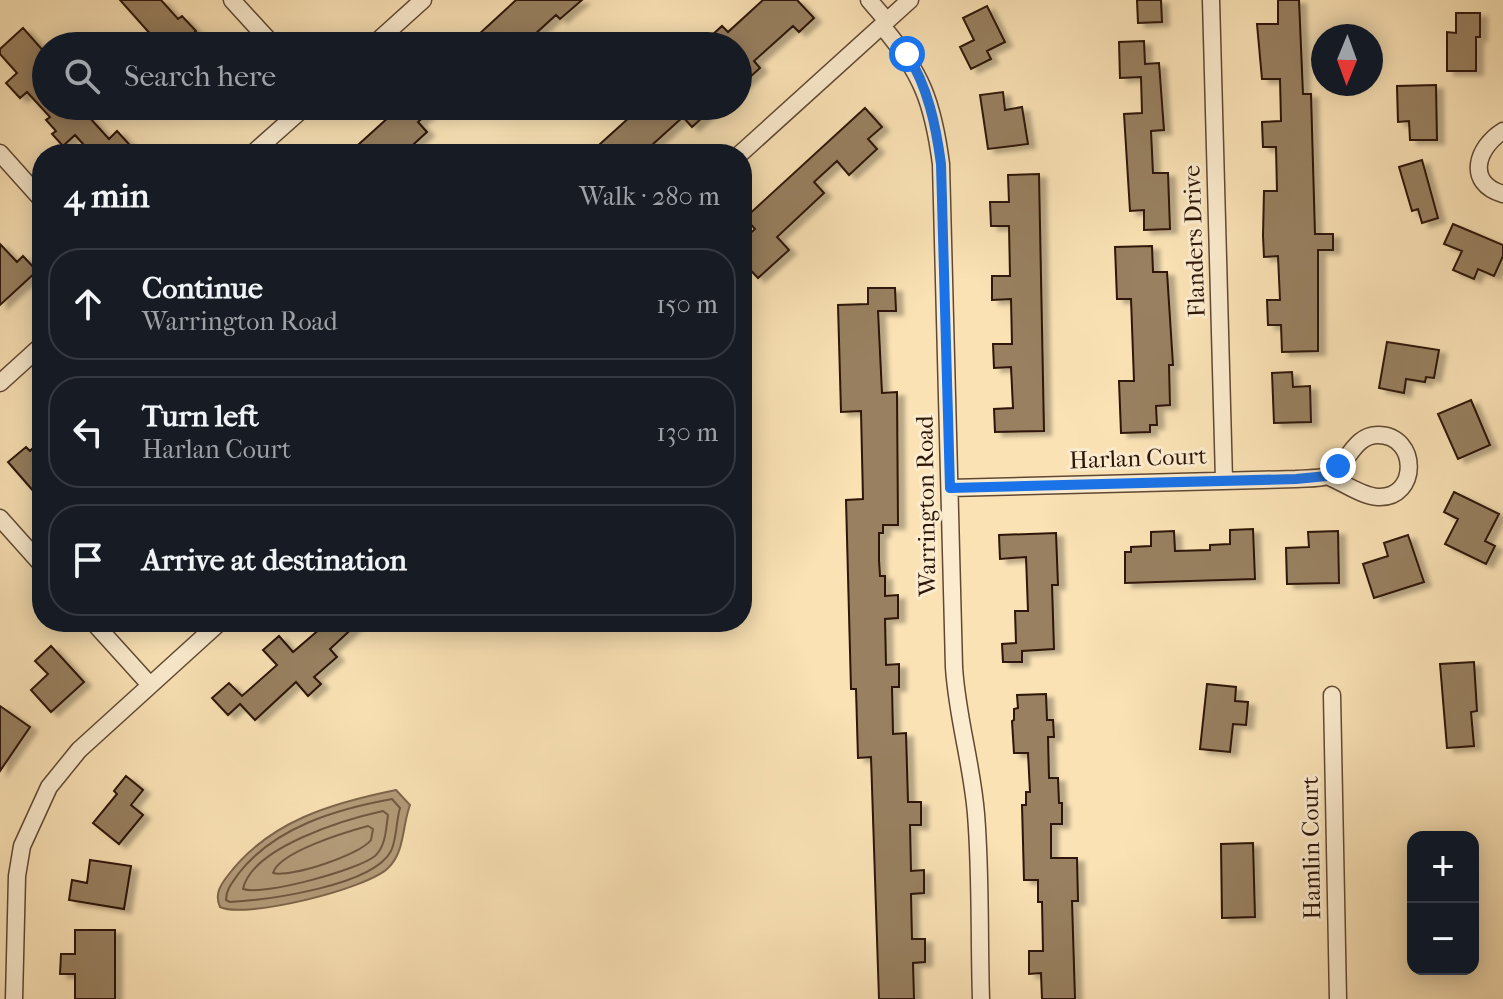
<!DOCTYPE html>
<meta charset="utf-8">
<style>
:root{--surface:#171b24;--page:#20242c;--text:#f1f3f6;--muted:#9ea1a6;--line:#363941}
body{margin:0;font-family:"IM FELL French Canon",serif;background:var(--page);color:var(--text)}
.controls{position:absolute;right:24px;bottom:24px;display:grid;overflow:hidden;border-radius:16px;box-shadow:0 4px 20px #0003}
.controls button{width:72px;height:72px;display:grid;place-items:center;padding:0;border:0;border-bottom:2px solid var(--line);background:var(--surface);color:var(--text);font:40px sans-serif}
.compass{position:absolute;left:1311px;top:24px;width:72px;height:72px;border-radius:50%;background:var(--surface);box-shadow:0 4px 20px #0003;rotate:181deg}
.stop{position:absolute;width:24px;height:24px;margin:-18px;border:6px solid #1a73e8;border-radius:50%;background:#fff}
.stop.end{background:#1a73e8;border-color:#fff;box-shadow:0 2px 8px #0008}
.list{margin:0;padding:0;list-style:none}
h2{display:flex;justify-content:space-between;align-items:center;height:104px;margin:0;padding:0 32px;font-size:34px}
h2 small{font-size:26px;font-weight:400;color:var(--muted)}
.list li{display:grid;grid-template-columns:52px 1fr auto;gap:24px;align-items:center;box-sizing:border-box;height:112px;margin:0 16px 16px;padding:0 16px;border:2px solid var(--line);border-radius:32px}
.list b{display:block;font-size:30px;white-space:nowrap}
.list p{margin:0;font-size:26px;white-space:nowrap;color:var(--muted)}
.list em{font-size:26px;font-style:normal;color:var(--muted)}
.icon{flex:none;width:44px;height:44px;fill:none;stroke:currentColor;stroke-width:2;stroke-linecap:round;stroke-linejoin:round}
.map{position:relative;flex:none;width:1503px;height:999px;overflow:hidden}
.search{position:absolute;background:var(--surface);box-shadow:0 4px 20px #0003;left:32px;top:32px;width:720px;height:88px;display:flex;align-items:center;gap:20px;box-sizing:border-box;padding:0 28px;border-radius:44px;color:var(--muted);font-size:30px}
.panel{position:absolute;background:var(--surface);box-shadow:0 4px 20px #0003;left:32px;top:144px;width:720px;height:488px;border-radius:32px}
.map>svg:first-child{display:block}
.water{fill:#b49c7a;stroke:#7e664c;stroke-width:2}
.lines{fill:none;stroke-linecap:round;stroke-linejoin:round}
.shore{stroke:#705840;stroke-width:2}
.building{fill:#988061;stroke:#2d1507;stroke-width:2;filter:url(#shadow)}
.street-casing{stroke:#604832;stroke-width:19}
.street{stroke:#fceccf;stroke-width:16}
.route{stroke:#1a73e8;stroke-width:10}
.labels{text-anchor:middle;stroke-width:6;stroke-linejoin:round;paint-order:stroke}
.street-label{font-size:24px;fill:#2d1507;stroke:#fceccf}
</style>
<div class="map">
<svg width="1503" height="999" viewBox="0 0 1503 999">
<defs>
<filter id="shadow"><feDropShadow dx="7" dy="4" stdDeviation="2" flood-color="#0004"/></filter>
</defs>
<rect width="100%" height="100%" fill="#fae2b5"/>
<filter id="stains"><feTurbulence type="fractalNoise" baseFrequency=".0025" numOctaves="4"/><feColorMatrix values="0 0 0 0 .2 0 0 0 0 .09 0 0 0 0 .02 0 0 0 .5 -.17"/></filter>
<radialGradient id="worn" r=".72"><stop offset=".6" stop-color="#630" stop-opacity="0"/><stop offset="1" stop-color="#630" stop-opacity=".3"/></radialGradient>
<path class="water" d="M396 790 410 805C402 826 405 852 388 868 367 889 246 919 220 907 214 894 221 884 229 874 270 821 332 803 396 790Z"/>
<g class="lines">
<path class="shore" d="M392 799 400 808C396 821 397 838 391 851 373 886 267 900 230 902L226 900C226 889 233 882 239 873 275 827 337 809 392 799Z
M383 811 388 815C386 828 386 846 375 856 358 870 263 896 243 889 252 847 346 819 383 811Z
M368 826 373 829 371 840C360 855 290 878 273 873 279 852 346 832 368 826Z"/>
</g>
<path class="building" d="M120 0H161L178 19 182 16 196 31 179 46H161Z
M516 0H582L560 19 556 15 522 46H488L478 35Z
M763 0H797L814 18 799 32 793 26 754 61 760 68 738 88V46H700L722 26 728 32Z
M1137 0H1161L1162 22 1138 23Z
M1278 0H1299L1303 94H1311L1315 234H1333V250H1318V351L1282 352 1281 325H1268L1267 300H1280L1278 256 1264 257 1263 236 1264 191H1277L1276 147H1263L1262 122 1281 121 1280 79H1262L1257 24H1278Z
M987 6 1005 42 987 51 991 59 971 69 960 47 974 40 963 18Z
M1456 13H1480V37H1476V71H1447V32L1456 33Z
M23 28 46 54V106H79L109 139 117 131 138 154H92L75 135 63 146 52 134 56 131 46 120 50 117 27 92 20 98 6 83 17 73 0 54V49Z
M1144 41 1145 64 1159 63 1164 130 1151 131 1153 173H1168L1170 229 1144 230V210L1130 211 1124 114 1142 113 1141 77 1120 78 1119 42Z
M1436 85 1437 140H1410L1409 121 1398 122 1397 86Z
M1003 92 1005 110 1022 107 1028 144 988 149 980 95Z
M401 106H436L418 122 427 132 403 154H348Z
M642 106H715L692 127 683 117 642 154H589Z
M865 108 882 127 868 139 877 149 849 175 837 161 814 182 824 193 777 237 789 250 758 278 742 261V241L755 229 745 218Z
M1422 160 1438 218 1422 223 1418 209 1412 211 1399 167Z
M1039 174 1044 431 995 432 994 409 1013 408 1011 367 994 368 993 344H1012L1011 299 992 300V276H1010L1009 226H991L990 202H1009L1008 175Z
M1453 224 1503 245V256L1494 276 1478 269 1474 279 1453 270 1462 251 1444 244Z
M0 244 17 262 23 256 37 271 0 305Z
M1152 246 1153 272H1167L1173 365H1169L1170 405 1156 406 1157 425H1150V432L1121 433 1119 381H1134L1131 299H1117L1115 247Z
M868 288H895L896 311H878L882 393 897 392 898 525H883V533H879V560L880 576H885V596L898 595V618L885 619 886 665 899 664V687H892L893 734 906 733 908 802H921V825H910L911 871 924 870V893L911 894 912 939H925V962L913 963 914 999H879L871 757 858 758 856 689H851L846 500 863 499 861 411 841 412 838 305 868 304Z
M1387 342 1439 350 1434 378 1426 377 1425 382 1406 379 1404 393 1379 388Z
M1292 372 1293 387 1310 386 1311 422 1274 423 1272 373Z
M1471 400 1490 445 1458 459 1438 414Z
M26 447 30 451 34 447 42 455V501L8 462Z
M1454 492 1499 514 1485 541 1495 546 1486 564 1445 544 1458 519 1444 512Z
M1253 529 1255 579 1125 583V552H1131V547L1151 546V532L1174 531 1175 551 1210 550V545L1230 544V530Z
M1338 531 1339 583 1287 584 1286 548 1309 547 1308 532Z
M1056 533 1058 585H1052L1054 649 1022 651V662H1003L1002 644 1016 643 1015 611H1028L1026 557 1000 559 999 535Z
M1408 535 1424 582 1374 598 1363 564 1388 556 1384 543Z
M328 622H359L330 649 337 657 314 677 321 684 308 696 296 682 255 720 240 704 228 715 212 698 229 683 242 696 277 665 263 650 279 636 293 652Z
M51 646 84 682 51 712 31 690 48 674 35 661Z
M1474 662 1477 711 1471 712 1474 746 1447 748 1440 664Z
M1207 684 1236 687 1235 701 1248 702 1246 725 1233 724 1230 752 1200 749Z
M1046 694 1047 720H1053L1054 737H1048L1049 778H1058L1059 803H1062V824H1051V858H1077L1078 901H1072L1075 999H1042L1041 973 1029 974V951H1043L1042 902H1038V880H1024L1022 805H1026V792H1030L1028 753H1014L1012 721 1014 720V709L1018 708 1017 695Z
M0 706 30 727 0 771Z
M126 776 143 790 131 805 143 815 119 844 93 823 117 794 114 791Z
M1253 843 1255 917 1222 918 1221 844Z
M90 860 131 866 124 909 69 900 72 880 87 883Z
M75 930H115V999H75V974H60L61 954H75Z"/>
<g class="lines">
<defs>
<path id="street" d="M232 0 274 46
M869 0 887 21
M1211 0 1224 480
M882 26C922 73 933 103 941 164L954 667C957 717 972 764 976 814 981 875 979 938 981 999
M372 46 423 0
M1503 131C1477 147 1465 183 1503 194
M0 153 42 200
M252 154 306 106
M740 154 910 0
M0 383 42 345
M950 488 1296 479C1305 478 1319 479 1327 476 1348 467 1352 435 1378 435 1419 435 1419 499 1378 497 1361 496 1343 482 1327 476
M0 518 42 565
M93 622 150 685
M1332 695 1338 999
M14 999 17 876 22 846 49 787 79 750 220 622"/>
</defs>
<use href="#street" class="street-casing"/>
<use href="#street" class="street"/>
</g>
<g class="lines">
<path class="route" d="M907 54C928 87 936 126 941 164L950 488 1296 479 1327 476 1338 466"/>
</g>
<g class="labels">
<g class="street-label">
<text transform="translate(1194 241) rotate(-92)" y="8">Flanders Drive</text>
<text transform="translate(1138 458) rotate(-2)" y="8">Harlan Court</text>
<text transform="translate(926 506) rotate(-91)" y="8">Warrington Road</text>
<text transform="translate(1311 848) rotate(-91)" y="8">Hamlin Court</text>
</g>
</g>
<rect width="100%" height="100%" filter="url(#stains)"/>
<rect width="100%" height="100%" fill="url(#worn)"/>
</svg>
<div class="controls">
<button>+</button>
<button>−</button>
</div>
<svg class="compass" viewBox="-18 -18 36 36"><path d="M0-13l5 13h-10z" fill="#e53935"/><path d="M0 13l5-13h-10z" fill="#9ea1a6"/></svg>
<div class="stop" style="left:907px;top:54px"></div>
<div class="stop end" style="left:1338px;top:466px"></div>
<div class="search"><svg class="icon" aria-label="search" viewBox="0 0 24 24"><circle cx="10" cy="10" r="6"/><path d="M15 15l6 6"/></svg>Search here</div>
<section class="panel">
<h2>4 min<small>Walk · 280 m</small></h2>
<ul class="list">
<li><svg class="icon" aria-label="ahead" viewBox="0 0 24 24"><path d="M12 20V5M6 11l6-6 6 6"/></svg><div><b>Continue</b><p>Warrington Road</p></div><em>150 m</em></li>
<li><svg class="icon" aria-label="left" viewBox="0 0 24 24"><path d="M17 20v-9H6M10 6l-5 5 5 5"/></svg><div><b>Turn left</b><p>Harlan Court</p></div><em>130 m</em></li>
<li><svg class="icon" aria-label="arrive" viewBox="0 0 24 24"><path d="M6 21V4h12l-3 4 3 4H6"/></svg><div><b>Arrive at destination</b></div></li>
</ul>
</section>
</div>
